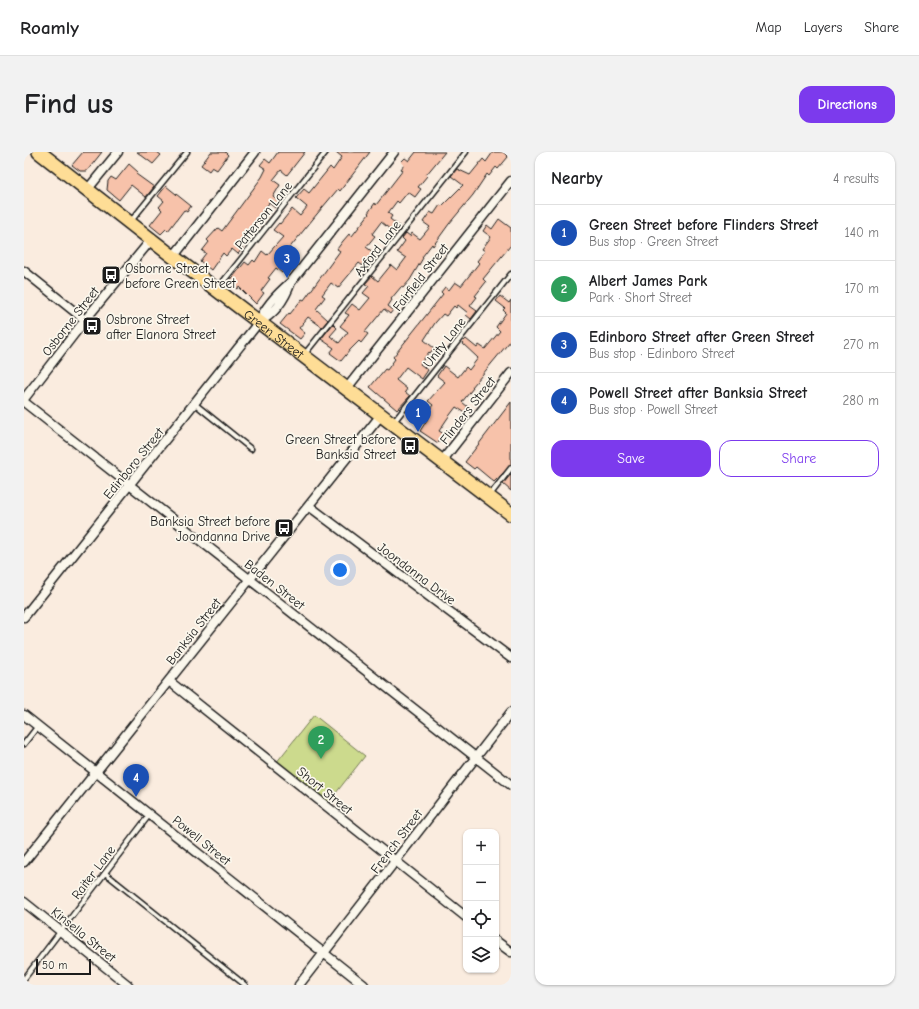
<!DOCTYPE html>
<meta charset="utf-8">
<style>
:root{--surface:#fff;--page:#f2f2f2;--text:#202124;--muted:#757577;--line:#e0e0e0;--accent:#7c3aed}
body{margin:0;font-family:"Comic Neue",sans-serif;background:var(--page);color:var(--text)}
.controls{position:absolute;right:12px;bottom:12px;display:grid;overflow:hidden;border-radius:8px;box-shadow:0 1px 3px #0004}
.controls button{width:36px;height:36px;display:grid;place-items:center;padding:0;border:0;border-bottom:1px solid var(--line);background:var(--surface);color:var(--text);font:20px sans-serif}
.scale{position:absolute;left:12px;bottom:10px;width:55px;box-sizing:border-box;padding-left:4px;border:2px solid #1c1c1c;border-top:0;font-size:11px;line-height:14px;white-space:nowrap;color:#1c1c1c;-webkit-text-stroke:3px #fbf7ec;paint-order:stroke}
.you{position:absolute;left:316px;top:418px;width:14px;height:14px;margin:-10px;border:3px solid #fff;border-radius:50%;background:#1a73e8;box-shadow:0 0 0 6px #1a73e833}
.badge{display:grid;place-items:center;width:26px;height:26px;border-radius:50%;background:var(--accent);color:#fff;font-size:13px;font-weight:700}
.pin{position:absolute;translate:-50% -33px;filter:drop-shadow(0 1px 2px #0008)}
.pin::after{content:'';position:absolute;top:21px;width:14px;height:12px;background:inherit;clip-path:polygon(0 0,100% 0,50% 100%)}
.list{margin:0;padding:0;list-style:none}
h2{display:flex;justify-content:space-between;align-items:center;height:52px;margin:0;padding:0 16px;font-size:17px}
h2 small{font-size:13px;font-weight:400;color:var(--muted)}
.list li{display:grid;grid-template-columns:26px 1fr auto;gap:12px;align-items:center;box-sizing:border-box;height:56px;padding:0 16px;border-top:1px solid var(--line)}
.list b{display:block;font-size:15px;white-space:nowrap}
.list p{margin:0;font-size:13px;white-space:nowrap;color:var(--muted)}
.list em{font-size:13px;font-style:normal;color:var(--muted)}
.actions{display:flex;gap:8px;padding:12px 16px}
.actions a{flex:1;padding:9px 0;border:1px solid var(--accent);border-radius:12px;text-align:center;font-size:14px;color:var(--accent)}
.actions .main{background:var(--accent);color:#fff}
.icon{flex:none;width:22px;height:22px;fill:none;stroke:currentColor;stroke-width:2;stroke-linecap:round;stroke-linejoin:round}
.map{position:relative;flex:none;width:487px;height:833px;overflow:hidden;border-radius:12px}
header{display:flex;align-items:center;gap:24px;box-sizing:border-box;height:56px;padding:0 20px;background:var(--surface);border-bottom:1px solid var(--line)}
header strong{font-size:19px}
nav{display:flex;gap:22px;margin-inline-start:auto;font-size:14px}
.intro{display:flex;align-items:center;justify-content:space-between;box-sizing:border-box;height:96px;padding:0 24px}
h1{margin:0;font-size:28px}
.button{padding:10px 18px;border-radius:12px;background:var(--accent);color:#fff;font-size:14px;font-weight:700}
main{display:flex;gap:24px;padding:0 24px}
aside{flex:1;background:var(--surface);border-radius:12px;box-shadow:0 1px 3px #0004}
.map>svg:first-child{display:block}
.green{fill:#ccda8d;stroke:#747b54}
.building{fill:#f7c2aa;stroke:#1c1c1c}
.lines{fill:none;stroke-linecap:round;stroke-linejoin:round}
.service-casing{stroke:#1c1c1c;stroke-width:7}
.minor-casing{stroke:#1c1c1c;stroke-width:11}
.primary-casing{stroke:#1c1c1c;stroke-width:16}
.service{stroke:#fbf7ec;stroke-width:4}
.minor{stroke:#fbf7ec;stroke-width:8}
.primary{stroke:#fedd96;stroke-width:13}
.labels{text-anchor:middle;stroke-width:3.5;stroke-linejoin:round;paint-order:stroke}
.street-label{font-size:13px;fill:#1c1c1c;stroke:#fbf7ec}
.poi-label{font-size:13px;fill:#1c1c1c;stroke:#fbf7ec;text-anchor:start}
</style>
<header>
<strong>Roamly</strong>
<nav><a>Map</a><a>Layers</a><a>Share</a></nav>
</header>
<div class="intro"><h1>Find us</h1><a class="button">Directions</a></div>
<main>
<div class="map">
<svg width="487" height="833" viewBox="0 0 487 833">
<rect width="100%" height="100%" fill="#faecdf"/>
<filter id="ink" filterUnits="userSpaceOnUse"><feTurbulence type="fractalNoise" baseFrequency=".025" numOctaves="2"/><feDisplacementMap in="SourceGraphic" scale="8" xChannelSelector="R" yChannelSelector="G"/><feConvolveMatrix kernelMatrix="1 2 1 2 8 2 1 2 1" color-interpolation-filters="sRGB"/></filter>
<g filter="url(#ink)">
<path class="green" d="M290 563 341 604 304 651 252 611Z"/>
<path class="building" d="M59 0H78L63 19H56L48 13Z
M113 0H133L137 3 129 12Z
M187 0H201L204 3 193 18 188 15 185 19 177 13Z
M254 0H281L263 23 257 18 249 28 256 33 249 45 256 51 251 56 245 51 214 93 219 96 214 102 208 97 202 104 199 101 187 118 176 109 182 101 178 99 185 90 183 88 194 76 198 79 238 25 242 17 236 13 241 7 246 11Z
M312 0H346L316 39 314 37 293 62 254 110 262 116 258 121 252 116 244 126 246 127 237 139 240 141 232 152 215 135 214 137 205 130 221 110 225 113 229 108 231 110 238 99 243 103 259 85 249 78 255 71 256 72 268 57 276 64 283 55 272 46 280 37 285 41 306 15 309 18 318 5Z
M392 0H421L402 23 403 24 394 35 397 37 391 45 384 40 375 51 373 49 364 61 368 64 366 67 375 74 374 75 376 77 372 82 357 70 348 82 351 84 342 95 353 103 343 117 335 111 314 136 307 131 298 143 301 145 292 157 304 168 298 175 284 165 275 176 281 181 276 187 256 172 265 161 266 162 278 147 280 148 316 99 313 97 319 89 325 82 328 84 345 62 344 61 351 51 352 53 379 18 377 17 380 13 377 10 381 6 385 9Z
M469 0H479L484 5 474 17 472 15 465 24 463 22 449 43 425 72 409 94 408 92 398 105 399 106 386 128 379 136 377 135 367 147 368 148 364 154 369 158 366 162 360 157 341 180 344 182 337 191 335 189 326 198 317 209 306 201 310 196 297 187 309 172 313 176 306 184 315 191 324 180 316 174 325 163 321 161 328 152 336 158 346 146 339 141 345 134 341 132 348 124 354 129 367 113 373 118 382 106 373 100 381 89 378 86 382 81 386 84 388 81 396 87 406 75 399 70 406 60 410 62 416 53 418 54 439 33 427 24 433 17 446 23 459 7 462 10Z
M105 12 114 20 112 22 130 35 122 45 107 33 95 48 83 38 84 29 87 25 92 28Z
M142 34 167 54 163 60 160 58 144 79 142 77 137 82 126 73 138 58 135 55 140 49 134 44Z
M475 67 487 76V93L459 127 462 130 451 144 453 145 446 154 453 159 447 167 442 163 444 161 434 153 432 156 430 154 422 164 419 162 411 171 400 188 410 196 406 201 405 200 396 212 404 218 398 227 382 215 372 228 383 237 381 240 386 244 373 258 346 235 361 217 363 218 371 207 369 205 419 142 417 140 421 135 425 138 431 130 437 134 455 111 453 109 461 99 458 97 467 85 459 79 463 73 468 77Z
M476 144 485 151 487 148V188L448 235 449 236 438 250 444 255 440 260 432 255 423 267 415 279 420 282 414 291 396 279 405 265 402 262 409 253 404 249 421 230 413 224 420 214 434 225 442 215 445 218 454 206 438 191 442 187 453 196 455 193 461 197 476 179 472 175 482 161 479 158 481 156 472 149Z
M487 250V313L470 330 452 315 450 317 441 310Z
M487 322V339L479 332Z"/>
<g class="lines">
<defs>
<path id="service" d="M107 69 163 0
M194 136 302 0
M280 203 442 0
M171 252 227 297
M369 271 487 122
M466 343 487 316
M0 592 14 574
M81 721 221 833
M0 827 126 662"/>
<path id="minor" d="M63 38 94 0
M149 105 231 0
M0 119 61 168
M235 170C251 162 261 147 267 130
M323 236 487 29
M0 247 61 168 127 88
M0 250 487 633
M418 309 487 221
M285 354 487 506
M0 465 235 170C241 154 254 141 267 130L370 0
M145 529 442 765
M0 563 340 833
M0 710 357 263
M0 750 104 833
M472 789 487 800
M275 833 487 560"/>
<g id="primary">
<path id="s1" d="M15 0 143 100 487 362"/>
</g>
</defs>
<use href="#service" class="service-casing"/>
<use href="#minor" class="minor-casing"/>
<use href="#primary" class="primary-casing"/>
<use href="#service" class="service"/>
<use href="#minor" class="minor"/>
<use href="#primary" class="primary"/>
</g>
</g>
<defs>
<symbol id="bus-square" viewBox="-11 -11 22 22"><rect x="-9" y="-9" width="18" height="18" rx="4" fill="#1c1c1c" stroke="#fbf7ec"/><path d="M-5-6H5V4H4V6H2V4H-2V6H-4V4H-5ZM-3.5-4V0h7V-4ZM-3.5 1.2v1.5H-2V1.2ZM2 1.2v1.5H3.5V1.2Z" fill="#fff"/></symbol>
</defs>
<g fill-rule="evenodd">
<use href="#bus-square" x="76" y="112" width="22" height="22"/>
<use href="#bus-square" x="57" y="163" width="22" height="22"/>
<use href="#bus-square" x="375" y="283" width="22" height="22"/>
<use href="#bus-square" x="249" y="365" width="22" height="22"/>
</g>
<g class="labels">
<g class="street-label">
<text transform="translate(239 63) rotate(-51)" y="5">Patterson Lane</text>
<text transform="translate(353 96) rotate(-52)" y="5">Axford Lane</text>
<text transform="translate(396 125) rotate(-52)" y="5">Fairfield Street</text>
<text transform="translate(46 169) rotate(-52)" y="5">Osborne Street</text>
<text dy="5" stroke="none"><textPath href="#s1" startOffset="297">Green Street</textPath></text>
<text transform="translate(420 190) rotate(-52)" y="5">Unity Lane</text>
<text transform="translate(443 258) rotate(-52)" y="5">Flinders Street</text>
<text transform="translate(109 311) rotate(-51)" y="5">Edinboro Street</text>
<text transform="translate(393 421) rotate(37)" y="5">Joondanna Drive</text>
<text transform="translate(251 432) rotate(38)" y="5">Baden Street</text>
<text transform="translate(169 479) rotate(-52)" y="5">Banksia Street</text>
<text transform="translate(301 638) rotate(39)" y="5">Short Street</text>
<text transform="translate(178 688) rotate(39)" y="5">Powell Street</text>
<text transform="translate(372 689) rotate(-53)" y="5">French Street</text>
<text transform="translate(69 720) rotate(-53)" y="5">Raiter Lane</text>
<text transform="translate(60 782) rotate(39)" y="5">Kinsella Street</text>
</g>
<g class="poi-label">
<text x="101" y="121">Osborne Street<tspan x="101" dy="15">before Green Street</tspan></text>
<text x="82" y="172">Osbrone Street<tspan x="82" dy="15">after Elanora Street</tspan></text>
<text x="372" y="292" text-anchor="end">Green Street before<tspan x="372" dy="15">Banksia Street</tspan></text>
<text x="246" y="374" text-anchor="end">Banksia Street before<tspan x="246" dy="15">Joondanna Drive</tspan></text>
</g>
</g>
</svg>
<div class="controls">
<button>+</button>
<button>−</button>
<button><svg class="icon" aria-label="locate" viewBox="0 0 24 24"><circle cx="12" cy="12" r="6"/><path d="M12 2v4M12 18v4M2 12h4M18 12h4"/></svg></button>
<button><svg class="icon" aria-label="layers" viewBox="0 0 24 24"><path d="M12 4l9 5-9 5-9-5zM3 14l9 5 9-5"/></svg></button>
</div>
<div class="scale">50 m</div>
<div class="you"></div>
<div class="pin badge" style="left:394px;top:280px;background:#1a4fb4">1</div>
<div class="pin badge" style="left:297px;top:607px;background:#2e9e5b">2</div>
<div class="pin badge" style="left:263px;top:126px;background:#1a4fb4">3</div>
<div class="pin badge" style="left:112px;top:645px;background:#1a4fb4">4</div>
</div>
<aside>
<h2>Nearby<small>4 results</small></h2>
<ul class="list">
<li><span class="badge" style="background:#1a4fb4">1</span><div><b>Green Street before Flinders Street</b><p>Bus stop · Green Street</p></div><em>140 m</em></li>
<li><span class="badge" style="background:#2e9e5b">2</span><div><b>Albert James Park</b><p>Park · Short Street</p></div><em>170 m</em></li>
<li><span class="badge" style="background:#1a4fb4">3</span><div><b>Edinboro Street after Green Street</b><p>Bus stop · Edinboro Street</p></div><em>270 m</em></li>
<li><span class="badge" style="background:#1a4fb4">4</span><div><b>Powell Street after Banksia Street</b><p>Bus stop · Powell Street</p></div><em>280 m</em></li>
</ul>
<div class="actions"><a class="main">Save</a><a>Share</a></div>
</aside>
</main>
